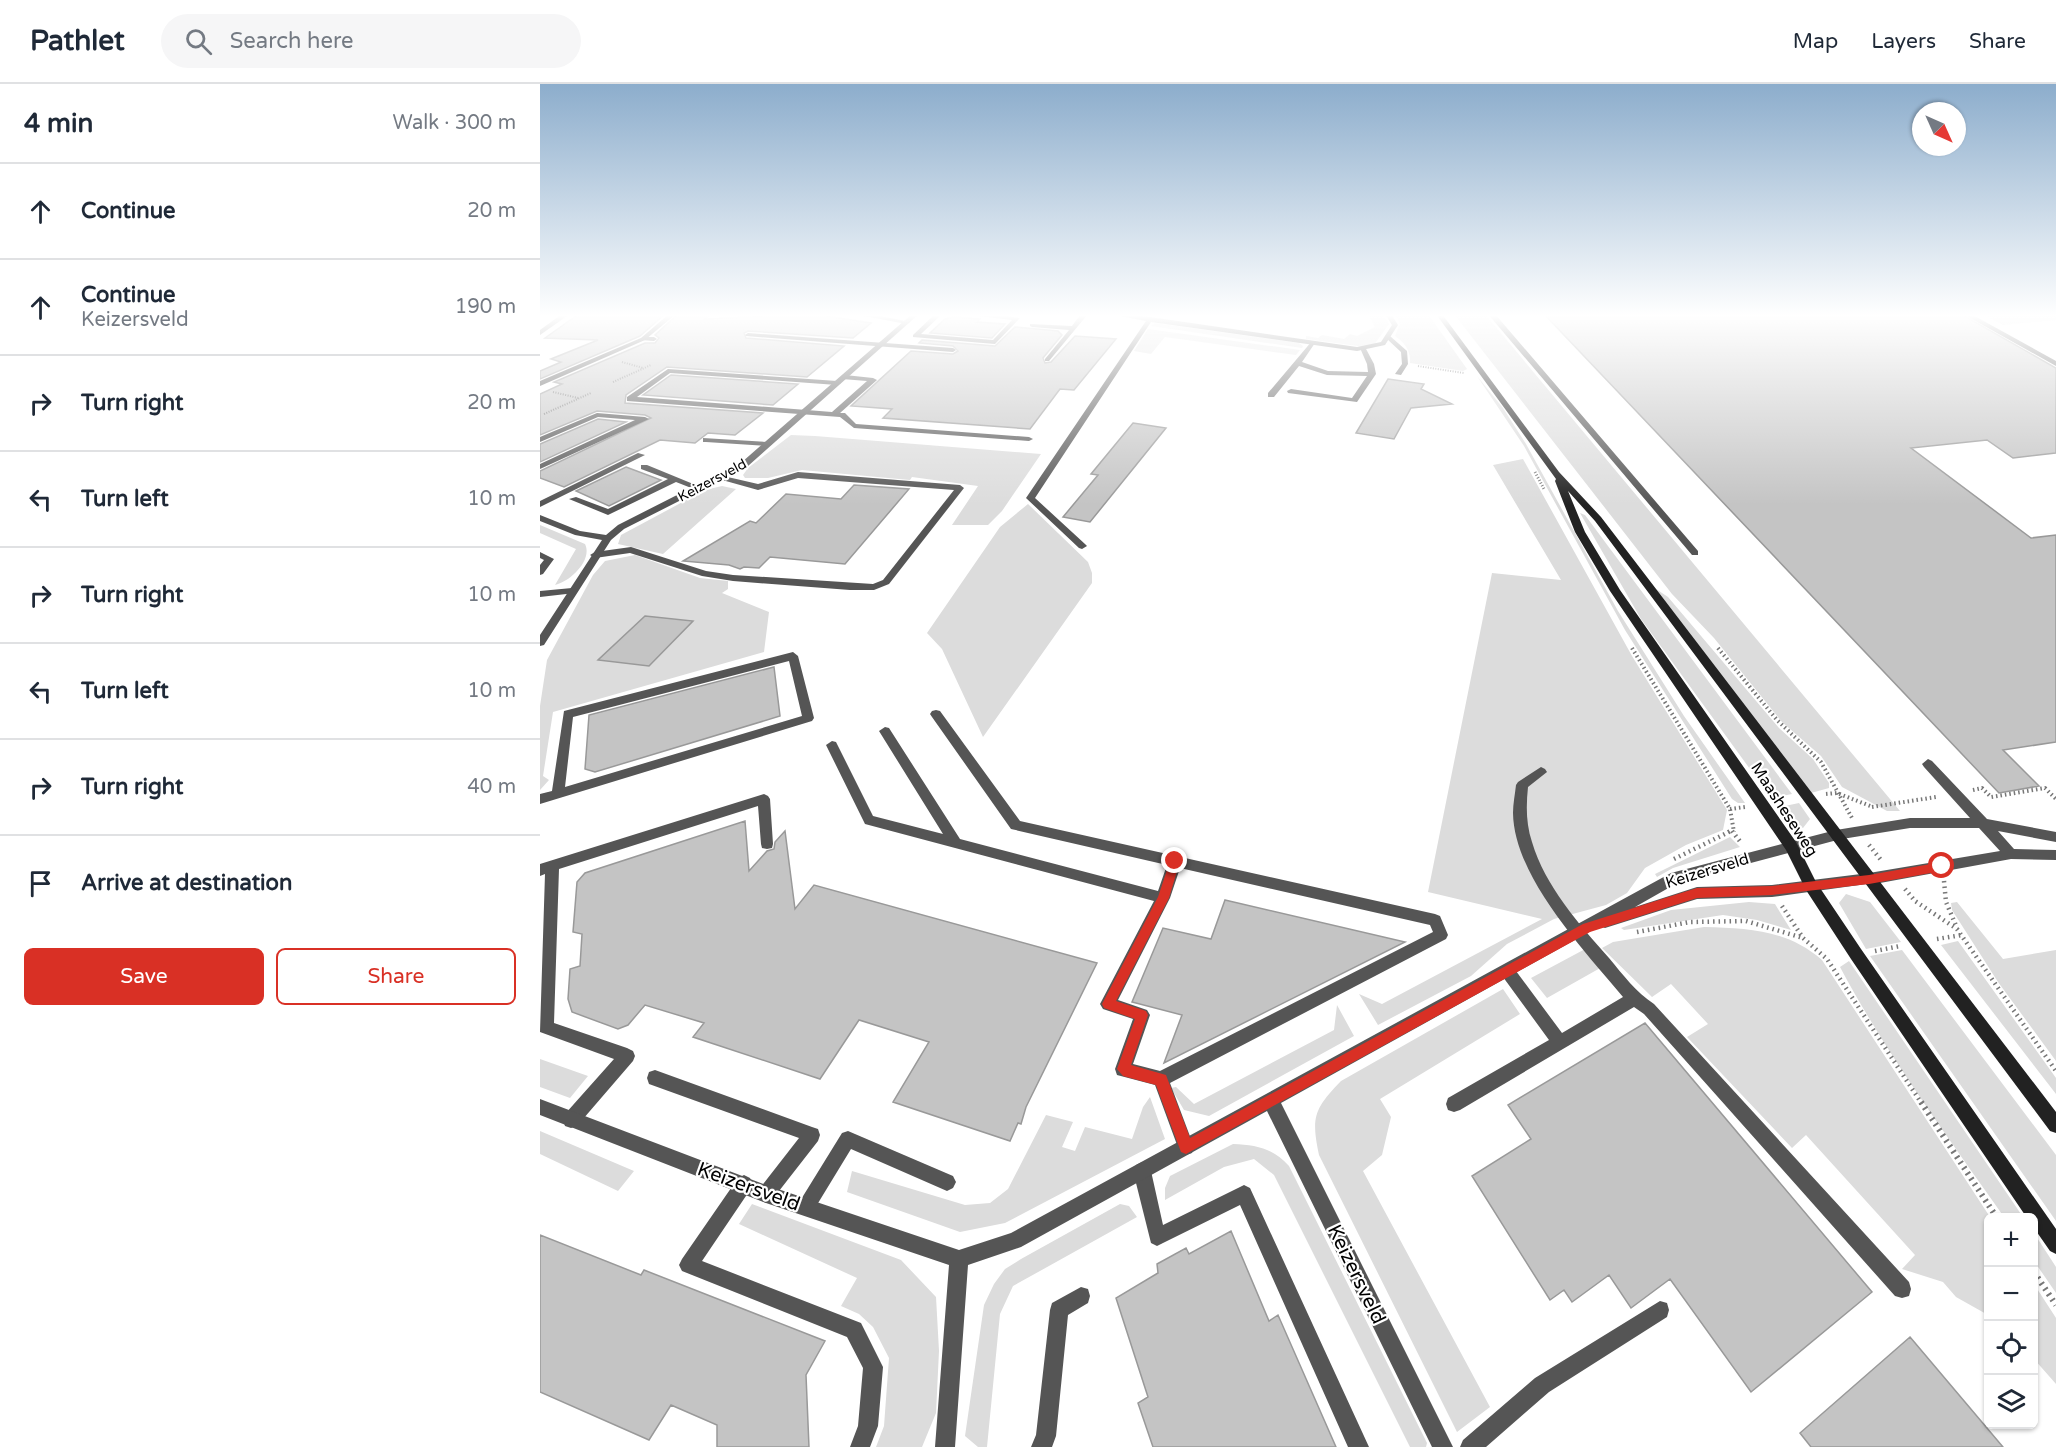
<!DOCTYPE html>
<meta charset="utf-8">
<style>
:root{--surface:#fff;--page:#f6f6f7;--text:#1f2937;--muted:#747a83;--line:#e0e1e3;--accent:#d93025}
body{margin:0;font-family:"Varela Round",sans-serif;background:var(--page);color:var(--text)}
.controls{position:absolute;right:18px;bottom:18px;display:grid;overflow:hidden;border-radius:9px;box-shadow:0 2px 4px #0004}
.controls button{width:54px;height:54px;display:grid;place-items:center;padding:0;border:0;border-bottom:2px solid var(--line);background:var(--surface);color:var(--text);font:30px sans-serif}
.compass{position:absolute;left:1372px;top:18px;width:54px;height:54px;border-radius:50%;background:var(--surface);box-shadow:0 2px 4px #0004;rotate:135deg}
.stop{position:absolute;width:18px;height:18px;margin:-14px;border:4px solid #d93025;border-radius:50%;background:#fff}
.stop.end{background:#d93025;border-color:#fff;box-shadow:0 2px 6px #0008}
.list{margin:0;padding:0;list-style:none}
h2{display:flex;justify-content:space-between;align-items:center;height:78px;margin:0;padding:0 24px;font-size:26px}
h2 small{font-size:20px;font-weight:400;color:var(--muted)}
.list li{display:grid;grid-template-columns:39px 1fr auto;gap:18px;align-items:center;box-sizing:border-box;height:96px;padding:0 24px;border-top:2px solid var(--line)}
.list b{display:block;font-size:22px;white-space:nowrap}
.list p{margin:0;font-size:20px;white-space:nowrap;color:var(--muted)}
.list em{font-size:20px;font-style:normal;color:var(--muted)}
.actions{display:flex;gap:12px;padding:18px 24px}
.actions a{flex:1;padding:14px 0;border:2px solid var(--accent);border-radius:9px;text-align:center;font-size:21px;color:var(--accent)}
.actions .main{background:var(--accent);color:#fff}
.icon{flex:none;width:33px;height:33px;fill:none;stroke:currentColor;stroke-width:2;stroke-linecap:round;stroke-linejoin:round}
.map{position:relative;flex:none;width:1516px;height:1363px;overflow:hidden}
header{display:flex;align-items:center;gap:36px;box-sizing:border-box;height:84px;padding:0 30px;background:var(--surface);border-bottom:2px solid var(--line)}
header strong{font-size:28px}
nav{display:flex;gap:33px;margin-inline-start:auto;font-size:21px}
.search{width:420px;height:54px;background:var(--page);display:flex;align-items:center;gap:15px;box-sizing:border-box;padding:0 21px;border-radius:33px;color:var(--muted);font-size:22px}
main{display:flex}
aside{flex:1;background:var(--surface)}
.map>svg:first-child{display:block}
.green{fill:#dcdcdc}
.building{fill:#c4c4c4;stroke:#999;stroke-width:1.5}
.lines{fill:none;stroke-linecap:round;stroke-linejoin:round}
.path-far4{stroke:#777;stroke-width:2;stroke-dasharray:1 1.5;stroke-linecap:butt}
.path-far3{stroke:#777;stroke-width:3;stroke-dasharray:1 2;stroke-linecap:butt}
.path-far2{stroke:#777;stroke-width:4;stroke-dasharray:1.5 3;stroke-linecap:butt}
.path-far1{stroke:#777;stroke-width:4.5;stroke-dasharray:1.5 4;stroke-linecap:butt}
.path{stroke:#777;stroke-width:6;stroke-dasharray:2 4.5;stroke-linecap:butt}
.lane{fill:#555;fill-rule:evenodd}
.street{fill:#555;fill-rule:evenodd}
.secondary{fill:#222;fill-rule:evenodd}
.route{fill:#d93025}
.labels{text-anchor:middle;stroke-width:4.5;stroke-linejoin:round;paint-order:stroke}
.far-street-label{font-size:14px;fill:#000;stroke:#fff}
.street-label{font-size:16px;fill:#000;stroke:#fff}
.near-street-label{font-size:20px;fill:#000;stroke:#fff}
</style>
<header>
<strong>Pathlet</strong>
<div class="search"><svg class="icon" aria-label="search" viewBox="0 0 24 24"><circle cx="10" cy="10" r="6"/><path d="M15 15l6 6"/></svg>Search here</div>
<nav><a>Map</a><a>Layers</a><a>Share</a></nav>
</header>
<main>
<aside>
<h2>4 min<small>Walk · 300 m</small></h2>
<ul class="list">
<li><svg class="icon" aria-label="ahead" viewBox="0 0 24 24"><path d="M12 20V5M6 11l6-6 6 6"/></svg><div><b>Continue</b></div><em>20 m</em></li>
<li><svg class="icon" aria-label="ahead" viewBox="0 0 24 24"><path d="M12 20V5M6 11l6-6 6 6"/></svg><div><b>Continue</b><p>Keizersveld</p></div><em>190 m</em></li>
<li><svg class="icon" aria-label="right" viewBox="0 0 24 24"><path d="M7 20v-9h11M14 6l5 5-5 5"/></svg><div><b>Turn right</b></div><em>20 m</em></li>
<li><svg class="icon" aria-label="left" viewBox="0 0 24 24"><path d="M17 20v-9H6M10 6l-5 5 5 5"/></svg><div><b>Turn left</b></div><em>10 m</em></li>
<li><svg class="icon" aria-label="right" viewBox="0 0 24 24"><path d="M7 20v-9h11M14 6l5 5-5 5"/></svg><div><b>Turn right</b></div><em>10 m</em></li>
<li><svg class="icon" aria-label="left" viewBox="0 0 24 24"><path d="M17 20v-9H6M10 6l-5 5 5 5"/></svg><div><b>Turn left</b></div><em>10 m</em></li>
<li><svg class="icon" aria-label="right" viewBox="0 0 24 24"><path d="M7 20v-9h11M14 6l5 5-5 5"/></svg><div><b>Turn right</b></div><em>40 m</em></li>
<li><svg class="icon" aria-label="arrive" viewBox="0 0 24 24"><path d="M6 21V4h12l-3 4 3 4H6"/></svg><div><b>Arrive at destination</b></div></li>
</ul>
<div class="actions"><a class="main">Save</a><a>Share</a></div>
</aside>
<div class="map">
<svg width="1516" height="1363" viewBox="0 0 1516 1363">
<rect width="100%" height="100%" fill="#fff"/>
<path class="green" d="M828 230H843L849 240 834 261 818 262 766 255V252L778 254 782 251 804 255 810 250 817 252 835 243Z
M855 230H888L927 285 923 287 870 279C871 267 865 259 855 252L860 240Z
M914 230H945L1360 727H1347L1302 703 1281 672 1242 638 1174 554 1132 510Z
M1442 230H1516V236L1463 241Z
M615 239 759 259 763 262 762 264 611 242Z
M608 245 760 266 756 271 625 253 611 270 594 267Z
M937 292 963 324 986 360 1078 527 1144 632 1205 719H1198L1192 715 1085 546 984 362Z
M251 351 275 352 501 370 462 427 448 441H412L438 402 372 393 370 396 262 386 228 394H205L203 391 208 384Z
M983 375 1092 572 1187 726 1183 746 1146 761 1105 784 1087 809 1066 821 1014 835 967 860 931 892 838 941 819 910 842 920 1002 835 888 808 952 489 1021 496 953 381Z
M182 402 196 405 123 470 78 460 81 451 165 406Z
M488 420 548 478 552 489V499L443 653 402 565 387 549 460 443Z
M1040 429 1045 431 1252 710 1231 714 1101 535Z
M0 441 45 460C53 476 30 498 15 501L36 465 0 449Z
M95 471 160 494 188 497V505L182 509 229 528 224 568 13 628 3 692 9 696 0 706V622L7 576 53 491 65 477Z
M1116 505 1128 513 1239 644 1273 675 1289 699V704L1271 709Z
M1259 719 1270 735 1263 744 1252 740 1240 723Z
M1190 753 1200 763 1133 784 1117 793 1115 790Z
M1306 810 1330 818 1361 858 1326 865 1299 819Z
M1209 818 1235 820 1251 846 1217 836 1183 831 1084 846 1081 844 1131 826Z
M1417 818 1463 875 1516 866V977L1458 898 1412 826 1411 819Z
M1164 843C1209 844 1247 846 1282 876L1450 1133 1448 1231 1416 1213 1403 1198 1362 1185 1375 1171 1266 1051 1252 1064 1147 953 1168 940 1131 900 1112 913 1062 864 1073 858Z
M1418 857 1516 994V1010L1401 861Z
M1047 864 1062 883 1007 914 991 894Z
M1362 866 1516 1071V1137L1330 872Z
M1309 877 1483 1133H1464C1407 1052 1347 971 1300 883Z
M963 905 980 930 840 1015 851 1033 842 1071 823 1087 950 1323 917 1348 779 1071C771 1033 774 1025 801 997Z
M797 921 814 952 669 1032 644 1026 631 1004 636 1003 654 1020 794 946Z
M0 975 48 992 30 1014 0 1003Z
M610 1013 625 1055 465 1139 420 1148 307 1108 312 1087 425 1121 450 1119 468 1105 506 1031 533 1038 522 1063 535 1067 545 1043 592 1055 603 1023Z
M0 1047 94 1087 78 1107 0 1070Z
M693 1060C716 1061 733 1064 749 1082L887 1359 886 1363H870L734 1091 714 1075 684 1083 625 1116V1104L630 1092Z
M212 1120 361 1176 396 1213 399 1267 396 1329 382 1363H336L344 1342 349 1274 333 1243 319 1230 301 1222 317 1194 199 1140Z
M580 1120 589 1122 597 1133 473 1202 460 1230 447 1363H438L425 1352 444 1221 454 1200 465 1185 481 1175Z
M1494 1149 1516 1183V1209L1494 1177Z
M1494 1200 1516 1234V1300L1494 1275Z"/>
<path class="building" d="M49 230H125L100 252 0 295V287L21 278 11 275 58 256 5 254 36 232Z
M138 230H171L165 235 273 230 331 239 313 254 208 247 204 249 206 254 304 262 267 293 127 283 86 311 85 319 223 329 195 351 168 349 155 359 120 356 24 403 0 394V387L111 334 105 331 57 327 0 351V310L22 300 14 298 105 259H115L119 254 115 251Z
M1004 230H1421L1516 284V369L1473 374 1447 356 1371 364 1491 454 1516 451V658L1463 666 1499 702 1459 709Z
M413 233 440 235 437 238 465 240 452 254 390 249 405 235Z
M475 243 518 247 522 251 503 274 505 279 511 278 535 252 576 255 534 306 520 305 490 345 343 334 352 325 311 322 371 267 413 270 418 267 413 262 379 259 382 256 455 262Z
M131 291 258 300 233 321 103 311Z
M848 295 884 300 881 305 912 320 871 324 854 355 816 349Z
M58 335 86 338 0 378V360Z
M593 339 626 344 550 438 523 433 558 391 551 390Z
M86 383 121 396 69 422 36 407Z
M314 401 369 405 305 480 230 473 219 484 204 483 200 485 189 481 143 477 210 437 216 439 246 410 301 415Z
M105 532 153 537 109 582 58 576Z
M234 583 240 632 55 688 45 685 49 631Z
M205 737 209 787 227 767 234 765 235 758 245 747 255 825 274 801 557 879 486 1023 481 1040 478 1039 470 1057 353 1018 389 958 319 936 280 995 153 953 164 939 105 921 88 941 78 945 32 928 28 915 30 885 40 882 42 850 33 848 37 798 45 789Z
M685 816 865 858 624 979 642 931 592 918 623 844 671 855Z
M1105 939 1332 1208 1211 1308 1130 1195 1091 1224 1069 1191 1032 1218 1024 1206 1010 1216 932 1092 991 1055 968 1021Z
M691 1147 729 1237 738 1231 796 1363H613L598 1319 608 1313 576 1214 618 1189 617 1180 646 1164 649 1170Z
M0 1151 101 1191 104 1186 285 1257 266 1291 269 1363H177V1341L131 1321 109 1356 0 1308Z
M1370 1253 1463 1363H1271L1260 1349Z"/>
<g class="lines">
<path class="path-far4" d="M82 278 103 284
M878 282 924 289
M73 298 111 281
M13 308 38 314
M4 330 51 309"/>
<path class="path-far3" d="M995 388 1004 405"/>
<path class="path-far2" d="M1092 564 1190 725 1194 748
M1178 564 1237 636 1281 678 1312 734
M1433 706 1442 704 1451 713 1505 704 1516 715
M1286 710 1297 709 1333 723
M1332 723 1396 713
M1190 725 1205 723
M1188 748 1192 746"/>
<path class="path-far1" d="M1192 747 1202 760
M1329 761 1341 776
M1134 775 1191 747
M1404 797 1406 818 1417 844
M1365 805 1375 817 1417 845 1516 987
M1242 822 1263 854 1287 875 1382 1020
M1097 848 1150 838 1206 837 1263 854
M1397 855 1422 851
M1335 867 1360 862"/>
<path class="path" d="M1381 1018 1457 1134
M1494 1188 1516 1221"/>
<path class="lane" d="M313 230H330L370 238 367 240Z
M395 230H402L381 250 453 256 472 236 422 230H454L480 234 455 260 373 253V251Z
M541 230H548L509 277H505V275L529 246 492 243 490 242V240L532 242Z
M948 230H955L1158 467V471H1152Z
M1423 230H1431L1516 277V282Z
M208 249 413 264 416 266 413 268 206 252 205 251Z
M846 252H850L867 267 868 280 861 291 855 290 862 280 861 268 846 254Z
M103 253H114L117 255 114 257 101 256 100 255Z
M772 257 775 259 762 278 788 287 828 288 827 280 820 264 825 263 834 280 836 290 817 318 748 309 747 307 751 305 812 314 827 292 787 291 759 282 734 313H728V309Z
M128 285 297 297 301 299 297 301 130 289 97 313 292 328 327 297 302 295 301 293 305 291 333 294 337 296 300 329H305L316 340 489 353 493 355 489 357 314 344 300 333 87 317V313Z
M57 329 105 333 109 335 0 385V380L95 336 58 333 0 358V353Z
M163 354 228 358 232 360 228 362 166 358H163Z
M98 369 105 371 0 423V417Z
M101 381H107L163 404 159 407 136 398 68 431 29 415 36 413 68 425 128 395 101 385Z
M258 388 420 401 424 404 349 500 334 506H310L193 497 162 492 90 469 55 474 50 471 55 468 91 463 166 487 193 491 333 500 343 496 414 406 258 394 218 406 175 394 179 391 218 400Z
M0 468 14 475 3 490 0 491V481L4 476 0 474Z
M32 504 37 507 35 509 0 513V507Z
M253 568 258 572 274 634 272 637 0 720V710L12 707 24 627ZM249 577 262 632 25 703 33 633Z
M396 626 400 627 480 737 895 830 900 832 908 851 906 855 630 999 654 1063 652 1069 646 1071 640 1069 615 1001 577 991 575 985 593 935 563 925 560 920 614 817 325 740 286 661 292 657 296 658 333 732 403 750 339 647 345 643 349 644 420 755 618 807 627 781 471 745 392 633 390 630 392 627ZM640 784 890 841 893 848 620 987 593 980 610 931 607 926 578 916 630 814Z
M1388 675 1392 677 1447 735 1516 748V758L1458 747 1474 765 1516 766V776L1471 775 1329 801 1324 799 1322 795 1324 791 1329 789 1460 767 1439 744H1370L1296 756 1291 755 1290 751 1291 747 1296 746 1370 734H1430L1384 683 1382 680Z
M1001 683 1005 685 1007 688 988 703C986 722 986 740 992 758 1005 802 1039 840 1069 874 1083 891 1096 908 1114 920L1369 1198 1371 1205 1369 1212 1362 1214 1355 1212 1104 930 1094 923 920 1026 914 1028 908 1026 906 1020 908 1014 1009 956 963 893 961 888 963 883 968 881 973 883 1022 949 1083 913C1044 866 974 793 973 729 973 720 975 710 976 701L978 698Z
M224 710 228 712 230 715 233 760 232 764 227 765 222 764 221 760 218 722 19 785 14 939 87 964 93 967 95 972 93 977 37 1042 31 1044 25 1042 23 1036 25 1030 74 975 0 948 5 790 0 792V780Z
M115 986 272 1043 278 1045 280 1051 278 1057 232 1116 226 1119 220 1116 217 1110 220 1104 259 1054 109 1000 107 994 109 988Z
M308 1047 413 1092 416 1098 413 1104 407 1107 311 1065 272 1129 266 1132 260 1129 257 1123 260 1117 302 1049Z
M602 1078 608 1081 611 1087 623 1141 698 1104 704 1101 710 1104 829 1363H808L700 1121 623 1159 617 1162 611 1159 593 1087 596 1081Z
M204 1091 210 1094 213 1100 210 1106 162 1177 321 1239 343 1283 338 1342 330 1363H310L318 1342 323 1284 307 1253 142 1187 139 1181 142 1175 198 1094Z
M541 1203 548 1205 550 1212 548 1219 528 1231 516 1352 512 1363H491L496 1351 510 1226 512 1219Z
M1120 1217 1127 1219 1129 1226 1127 1233 1009 1308 946 1363H920L923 1356 995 1294Z"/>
<path class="street" d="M22 230H30L0 251V246Z
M129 230H136L105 256 0 302V297L101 254Z
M372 230H379L208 382 84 445 71 456 4 561 0 562V551L62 456 35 451 0 437V431L40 447 66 451 78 441 202 378Z
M569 230 610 233 817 263 841 258 852 241 845 230H851L858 241 845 261 817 267 611 238 495 414 545 460 547 462 542 465 539 464 486 414 606 237Z
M1296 746 1301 747 1302 751 1301 755 1139 798 1095 823 1157 803 1232 801 1329 789 1334 791 1336 795 1334 799 1232 813 1157 815 1065 844 1060 842 741 1019 913 1363H892L727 1027 481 1163 428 1181 415 1363H395L409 1181 226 1119 0 1031V1015L226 1101 419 1166 471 1149 1131 789Z"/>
<path class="secondary" d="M896 230H902L1019 388 1061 433 1516 1028V1049L1510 1047 1055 437 1028 407 1045 448 1080 506 1256 758 1276 798 1321 865 1516 1145V1170L1510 1167 1494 1144V1134H1487L1311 875 1266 806 1246 766 1070 507 1035 448 1015 397 1016 395Z"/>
</g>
<linearGradient id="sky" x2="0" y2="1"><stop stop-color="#8cadcc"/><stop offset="0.55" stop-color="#fff"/><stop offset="1" stop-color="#fff" stop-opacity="0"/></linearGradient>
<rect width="1516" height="421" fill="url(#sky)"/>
<path class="route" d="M635 773 640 777 629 814 576 917 606 927 608 931 591 981 626 991 650 1054 1043 840 1157 804 1232 802 1329 791 1402 778 1407 782 1402 787 1329 800 1232 811 1157 814 1050 848 646 1070 641 1068 616 1001 583 992 577 985 595 935 564 924 562 920 618 813 630 777Z"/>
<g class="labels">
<g class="far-street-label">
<text transform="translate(172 396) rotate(-28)" y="5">Keizersveld</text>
</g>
<g class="street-label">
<text transform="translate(1245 725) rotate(57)" y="6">Maasheseweg</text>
<text transform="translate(1167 786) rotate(-17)" y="6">Keizersveld</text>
</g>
<g class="near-street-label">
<text transform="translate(209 1102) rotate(20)" y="7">Keizersveld</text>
<text transform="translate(817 1190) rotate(64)" y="7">Keizersveld</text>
</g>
</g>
</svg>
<div class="controls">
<button>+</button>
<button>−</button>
<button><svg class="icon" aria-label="locate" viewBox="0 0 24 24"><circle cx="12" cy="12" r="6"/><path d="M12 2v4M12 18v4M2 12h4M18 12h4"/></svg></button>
<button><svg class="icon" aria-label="layers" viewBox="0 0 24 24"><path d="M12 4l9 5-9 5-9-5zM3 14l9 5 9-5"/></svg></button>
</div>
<svg class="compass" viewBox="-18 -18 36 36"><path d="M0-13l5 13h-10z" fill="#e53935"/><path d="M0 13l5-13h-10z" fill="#747a83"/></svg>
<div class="stop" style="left:1402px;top:782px"></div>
<div class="stop end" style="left:635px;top:777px"></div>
</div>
</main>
